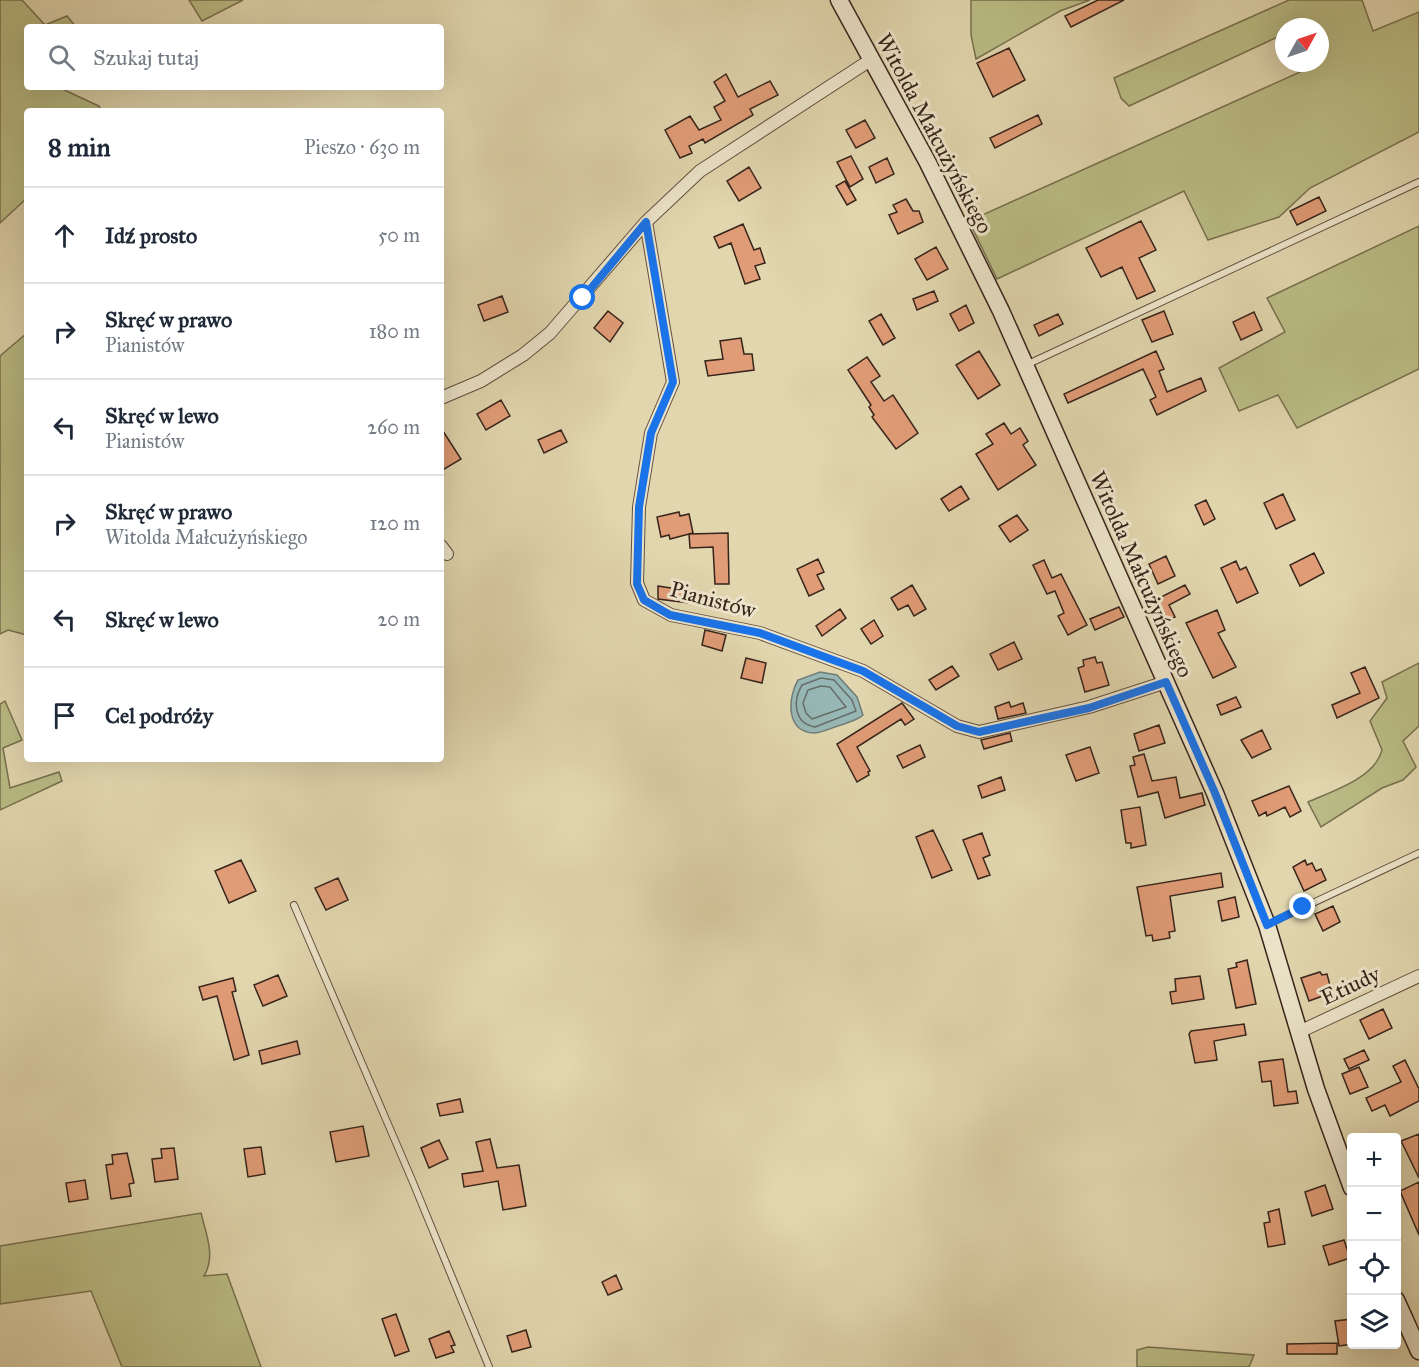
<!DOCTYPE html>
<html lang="pl">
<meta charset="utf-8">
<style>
:root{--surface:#fff;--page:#f2f2f3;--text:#1f2937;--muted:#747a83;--line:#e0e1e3}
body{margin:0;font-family:"IM FELL Great Primer",serif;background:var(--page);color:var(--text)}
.controls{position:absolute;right:18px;bottom:18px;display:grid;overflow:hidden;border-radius:6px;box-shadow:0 6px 24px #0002}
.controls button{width:54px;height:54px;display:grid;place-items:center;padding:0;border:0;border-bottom:2px solid var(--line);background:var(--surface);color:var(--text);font:30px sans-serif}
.compass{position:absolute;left:1275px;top:18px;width:54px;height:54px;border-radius:50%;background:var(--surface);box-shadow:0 6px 24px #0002;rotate:50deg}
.stop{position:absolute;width:18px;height:18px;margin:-14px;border:4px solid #1a73e8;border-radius:50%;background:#fff}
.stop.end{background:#1a73e8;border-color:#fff;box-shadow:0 2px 6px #0008}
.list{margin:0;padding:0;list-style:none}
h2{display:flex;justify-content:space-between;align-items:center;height:78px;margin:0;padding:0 24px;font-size:26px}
h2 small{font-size:20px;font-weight:400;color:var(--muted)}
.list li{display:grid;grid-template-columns:39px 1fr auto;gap:18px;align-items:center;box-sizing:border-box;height:96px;padding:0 24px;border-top:2px solid var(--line)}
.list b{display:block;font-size:22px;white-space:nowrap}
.list p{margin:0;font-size:20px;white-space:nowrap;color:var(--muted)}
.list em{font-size:20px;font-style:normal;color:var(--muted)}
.icon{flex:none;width:33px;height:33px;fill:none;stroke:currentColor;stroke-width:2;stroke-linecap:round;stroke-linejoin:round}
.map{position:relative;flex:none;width:1419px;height:1367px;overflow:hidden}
.search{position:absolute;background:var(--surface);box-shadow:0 6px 24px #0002;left:24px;top:24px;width:420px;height:66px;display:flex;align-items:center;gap:15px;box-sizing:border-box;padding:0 21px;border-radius:6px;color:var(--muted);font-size:22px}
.panel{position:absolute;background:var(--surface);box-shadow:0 6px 24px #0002;left:24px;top:108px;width:420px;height:654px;border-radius:6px}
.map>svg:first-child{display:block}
.green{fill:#babc85;stroke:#787050;stroke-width:1.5}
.water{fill:#97b7b4;stroke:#717c77;stroke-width:1.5}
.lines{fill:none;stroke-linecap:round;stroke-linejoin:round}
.shore{stroke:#676e68;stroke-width:1.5}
.building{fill:#e09c76;stroke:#37241b;stroke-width:1.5}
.lane-casing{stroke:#625040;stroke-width:8}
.street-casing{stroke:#625040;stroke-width:14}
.secondary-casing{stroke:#37241b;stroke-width:19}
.lane{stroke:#ece4ca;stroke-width:6}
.street{stroke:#ece4ca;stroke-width:12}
.secondary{stroke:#ece4ca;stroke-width:16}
.route{stroke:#1a73e8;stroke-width:8}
.labels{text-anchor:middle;stroke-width:6;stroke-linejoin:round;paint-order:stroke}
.street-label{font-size:22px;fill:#37241b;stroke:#ece4ca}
</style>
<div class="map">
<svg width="1419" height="1367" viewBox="0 0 1419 1367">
<rect width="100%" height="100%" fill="#e1d6ae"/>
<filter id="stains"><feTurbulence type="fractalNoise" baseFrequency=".00333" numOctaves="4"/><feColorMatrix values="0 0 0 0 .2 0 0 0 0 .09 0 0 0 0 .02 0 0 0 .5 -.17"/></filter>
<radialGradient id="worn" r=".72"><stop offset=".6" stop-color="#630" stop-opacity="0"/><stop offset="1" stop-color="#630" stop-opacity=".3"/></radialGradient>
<path class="green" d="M0 0H22L45 25 67 16 76 27H27V87H58L99 106 102 111H27V198L0 223Z
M189 0H243L202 21Z
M971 0H1090L1060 11 976 59 971 35Z
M1289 0H1362L1373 31 1419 12V132L1310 188 1279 217 1208 240 1184 191 997 279 969 221 1320 63V27H1284V34L1129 106 1121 98 1114 78Z
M1419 226V369L1297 428 1278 395 1239 411 1219 368 1285 332 1267 298Z
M27 333V635L8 630 0 634V356Z
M1419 663V726L1403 741 1416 767 1403 780 1382 788 1321 827 1308 802C1333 791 1375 778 1382 750L1370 721 1387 698 1382 682Z
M5 701 22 740 3 748 10 788 59 772 62 781 0 810V704Z
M201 1213C206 1234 216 1256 204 1276L227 1274 261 1367H122L91 1291 0 1304V1246Z
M1148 1347 1254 1355 1249 1367H1137V1350Z"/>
<path class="water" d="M820 672 837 675 857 697 863 715C858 720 849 722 841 725 833 727 822 733 814 733 785 732 788 697 798 680Z"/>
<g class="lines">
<path class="shore" d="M821 678 834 680 852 700 856 711 815 727C793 723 793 700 802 685Z
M821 686 830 687 846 707 812 719 806 713 803 703 808 690Z"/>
</g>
<path class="building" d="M1098 0H1124L1071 27 1065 16Z
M1009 48 1025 80 993 97 977 63Z
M726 74 738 97 770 81 778 95 750 109 753 115 705 143 703 139 689 146 692 153 680 158 665 130 690 116 699 130 721 120 714 107 725 101 714 82Z
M1038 115 1042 124 995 148 990 138Z
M865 120 875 138 856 148 846 130Z
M851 156 863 179 850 187 837 162Z
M887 158 894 174 876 183 869 167Z
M749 167 761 188 739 201 727 181Z
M845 181 856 200 847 205 836 186Z
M1319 197 1326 211 1297 225 1290 211Z
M906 199 913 211H919L923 222 898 234 889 215 897 212 893 205Z
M1141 221 1156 250 1139 258 1155 291 1137 299 1122 267 1101 277 1086 248Z
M743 224 754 250 760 248 765 263 755 266 760 279 745 284 731 243 719 248 714 237Z
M936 247 948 269 927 280 915 259Z
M934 291 938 301 917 310 913 299Z
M502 296 508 312 484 321 478 305Z
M966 305 974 323 959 331 950 314Z
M608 311 623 323 610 342 594 328Z
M1164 311 1173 334 1152 342 1142 320Z
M1254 312 1262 330 1241 340 1233 322Z
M881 314 895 338 883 345 869 321Z
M1058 314 1063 324 1039 336 1034 325Z
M741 338 744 354H752L754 370 708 376 705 361 723 359 720 341Z
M979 351 1000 385 978 399 956 365Z
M1156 351 1164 369 1159 371 1167 392 1201 378 1206 391 1157 415 1150 400 1156 397 1143 369 1068 403 1064 394Z
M867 357 880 376 871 382 884 401 893 395 918 433 896 449 872 417 874 415 869 407 871 405 848 370Z
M501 400 510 416 486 430 477 414Z
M1004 423 1011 434 1020 428 1028 441 1023 445 1036 465 998 490 976 454 993 444 986 434Z
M441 428 461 459 441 471Z
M561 430 567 442 544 453 538 440Z
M961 486 969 499 949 511 941 499Z
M1283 494 1295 520 1276 529 1264 503Z
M1206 500 1215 519 1204 525 1195 505Z
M679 512 680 516 689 514 693 533 670 539 669 535 661 537 657 517Z
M1017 515 1028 530 1010 542 999 526Z
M728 533 729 584H715L713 547 690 548 689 534Z
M1314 553 1324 573 1300 586 1290 565Z
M1166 556 1175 576 1158 584 1149 564Z
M818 559 824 572 817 575 824 589 809 596 797 569Z
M1044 560 1052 578 1061 574 1087 625 1068 635 1058 616 1064 613 1055 591 1047 594 1033 565Z
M1236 561 1240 570 1246 567 1258 593 1237 603 1221 568Z
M912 585 926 609 914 616 908 605 898 610 891 598Z
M1185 585 1190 594 1169 605 1175 617 1158 625 1147 604Z
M658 586 690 591 689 603 658 599Z
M1119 607 1124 617 1095 630 1090 619Z
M840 609 846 618 822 636 816 626Z
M1217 610 1225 630 1218 633 1236 667 1213 678 1186 623Z
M874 620 883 636 871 644 861 629Z
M705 630 726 635 722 651 702 645Z
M1014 642 1022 659 998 670 990 654Z
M1095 657 1097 663 1102 662 1109 685 1085 692 1078 668 1084 666 1083 660Z
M746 658 766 663 762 683 741 678Z
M952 666 959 676 936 690 929 680Z
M1365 667 1379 698 1337 718 1332 705 1360 693 1351 673Z
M1236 697 1241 707 1221 715 1217 705Z
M1009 702 1011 707 1023 703 1026 713 998 719 995 707Z
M902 703 914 719 905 725 901 719 857 747 870 771 868 772 869 775 857 782 837 744Z
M1159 725 1165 743 1139 751 1134 734Z
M1262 730 1271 749 1252 758 1241 740Z
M1010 733 1012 741 984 749 981 740Z
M920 745 925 757 903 768 897 756Z
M1090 747 1099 773 1076 781 1066 755Z
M1144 754 1152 781 1176 777 1180 798 1202 793 1205 805 1165 818 1158 792 1138 797 1130 766 1135 765 1133 757Z
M1001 777 1005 790 982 798 978 786Z
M1289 786 1301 811 1290 817 1285 807 1267 816 1266 812 1259 816 1252 801Z
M1140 807 1146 845 1131 848V843H1126L1121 810Z
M933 830 952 870 932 878 916 837Z
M982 833 990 855 983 858 990 875 978 879 963 840Z
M241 860 256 891 229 903 215 871Z
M1305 860 1307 865 1312 863 1316 871 1321 869 1326 880 1304 891 1293 867Z
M1221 873 1223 887 1170 896 1175 931 1169 932 1170 938 1153 941 1152 935 1146 936 1137 887Z
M338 878 348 900 326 910 315 888Z
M1235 897 1239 917 1222 921 1218 901Z
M1333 906 1340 922 1323 931 1315 914Z
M1247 960 1256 1004 1236 1008 1228 969 1237 967 1236 963Z
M1320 972 1322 975 1327 974 1331 989 1327 991 1328 994 1309 1001 1301 978Z
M278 975 287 996 263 1006 254 985Z
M1200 976 1204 999 1172 1004 1170 992 1176 991 1175 979Z
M233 978 236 991 232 992 249 1055 234 1060 217 996 203 1000 199 987Z
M1383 1009 1392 1028 1369 1039 1360 1020Z
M1244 1024 1246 1035 1214 1041 1217 1060 1195 1063 1189 1034 1191 1031Z
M297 1041 300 1054 262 1064 259 1051Z
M1364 1050 1369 1060 1349 1069 1344 1059Z
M1283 1059 1288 1092 1296 1091 1298 1103 1274 1106 1271 1081 1262 1082 1259 1062Z
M1405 1060 1419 1089V1101L1390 1116 1385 1105 1372 1111 1366 1098 1401 1082 1393 1066Z
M1359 1067 1368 1087 1350 1094 1342 1074Z
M460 1099 463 1112 440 1116 437 1104Z
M363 1126 369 1156 336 1162 330 1132Z
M1419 1134V1178L1401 1141Z
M490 1139 497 1168 519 1165 526 1206 503 1210 498 1181 464 1187 462 1174 483 1171 476 1142Z
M439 1140 448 1159 429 1168 421 1148Z
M261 1147 265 1174 248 1177 244 1149Z
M174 1148 178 1179 155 1182 152 1159 162 1158 161 1149Z
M127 1153 134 1183 129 1184 131 1196 111 1199 106 1165 113 1164 112 1155Z
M85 1180 88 1199 69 1202 66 1183Z
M1419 1182V1235L1400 1191Z
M1325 1185 1333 1209 1312 1216 1305 1192Z
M1279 1209 1285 1244 1268 1247 1264 1223 1270 1222 1268 1212Z
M1344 1240 1350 1258 1329 1265 1323 1246Z
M616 1275 622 1289 608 1295 602 1282Z
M396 1314 409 1351 395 1356 382 1319Z
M1352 1319V1344L1339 1346 1335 1321Z
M526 1330 531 1347 512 1352 507 1336Z
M449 1331 455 1345 451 1346 454 1352 436 1358 429 1339Z
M1337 1343V1354H1287V1344Z"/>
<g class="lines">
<defs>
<path id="lane" d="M1026 365 1419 182
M294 905 412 1180 489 1367
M1268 924 1419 853"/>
<path id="street" d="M646 222 673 382 651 433 639 507 637 583 644 600 671 615 760 633 863 671 957 726 979 732 1089 707 1166 682
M441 398 481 381 523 355 550 333 646 222 700 171 872 59
M441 546 447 554
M1299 1032 1419 976"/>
<path id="secondary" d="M839 0 928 163 1001 311 1215 793 1267 925 1316 1089 1352 1188
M1396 1300 1419 1351"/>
</defs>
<use href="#lane" class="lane-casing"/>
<use href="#street" class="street-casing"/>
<use href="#secondary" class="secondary-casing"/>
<use href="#lane" class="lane"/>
<use href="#street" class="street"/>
<use href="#secondary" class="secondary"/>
</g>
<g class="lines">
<path class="route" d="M583 298 646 222 673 382 651 433 639 507 637 584 644 600 670 615 760 633 863 671 957 726 979 732 1089 708 1166 682 1215 793 1267 925 1303 907"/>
</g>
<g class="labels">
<g class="street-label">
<text transform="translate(935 133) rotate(62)" y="8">Witolda Małcużyńskiego</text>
<text transform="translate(1142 574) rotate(66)" y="8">Witolda Małcużyńskiego</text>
<text transform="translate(713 599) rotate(15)" y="8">Pianistów</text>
<text transform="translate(1350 985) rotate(-25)" y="8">Etiudy</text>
</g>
</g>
<rect width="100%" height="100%" filter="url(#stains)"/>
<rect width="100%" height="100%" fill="url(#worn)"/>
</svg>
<div class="controls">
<button>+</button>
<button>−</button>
<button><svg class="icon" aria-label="locate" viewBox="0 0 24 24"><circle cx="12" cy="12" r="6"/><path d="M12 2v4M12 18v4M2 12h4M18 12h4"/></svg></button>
<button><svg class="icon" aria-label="layers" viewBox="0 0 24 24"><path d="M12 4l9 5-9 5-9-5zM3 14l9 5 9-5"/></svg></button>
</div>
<svg class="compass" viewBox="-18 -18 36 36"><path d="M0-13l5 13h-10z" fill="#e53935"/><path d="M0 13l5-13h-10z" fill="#747a83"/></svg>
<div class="stop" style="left:583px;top:298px"></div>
<div class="stop end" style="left:1303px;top:907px"></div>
<div class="search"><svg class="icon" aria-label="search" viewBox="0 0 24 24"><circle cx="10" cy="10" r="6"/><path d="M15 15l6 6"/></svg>Szukaj tutaj</div>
<section class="panel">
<h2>8 min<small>Pieszo · 630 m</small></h2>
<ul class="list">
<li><svg class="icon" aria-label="ahead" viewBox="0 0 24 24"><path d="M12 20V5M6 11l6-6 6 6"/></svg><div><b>Idź prosto</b></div><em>50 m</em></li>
<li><svg class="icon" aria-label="right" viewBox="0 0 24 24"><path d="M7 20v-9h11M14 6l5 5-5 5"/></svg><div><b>Skręć w prawo</b><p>Pianistów</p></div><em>180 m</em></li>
<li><svg class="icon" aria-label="left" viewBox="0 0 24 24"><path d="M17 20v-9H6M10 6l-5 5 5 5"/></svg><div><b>Skręć w lewo</b><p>Pianistów</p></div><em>260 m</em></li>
<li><svg class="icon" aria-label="right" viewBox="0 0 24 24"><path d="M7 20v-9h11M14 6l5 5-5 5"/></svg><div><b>Skręć w prawo</b><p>Witolda Małcużyńskiego</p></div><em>120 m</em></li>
<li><svg class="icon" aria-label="left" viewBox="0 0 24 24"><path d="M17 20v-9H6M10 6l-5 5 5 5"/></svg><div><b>Skręć w lewo</b></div><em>20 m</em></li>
<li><svg class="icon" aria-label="arrive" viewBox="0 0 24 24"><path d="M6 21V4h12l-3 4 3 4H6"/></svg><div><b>Cel podróży</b></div></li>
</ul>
</section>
</div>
